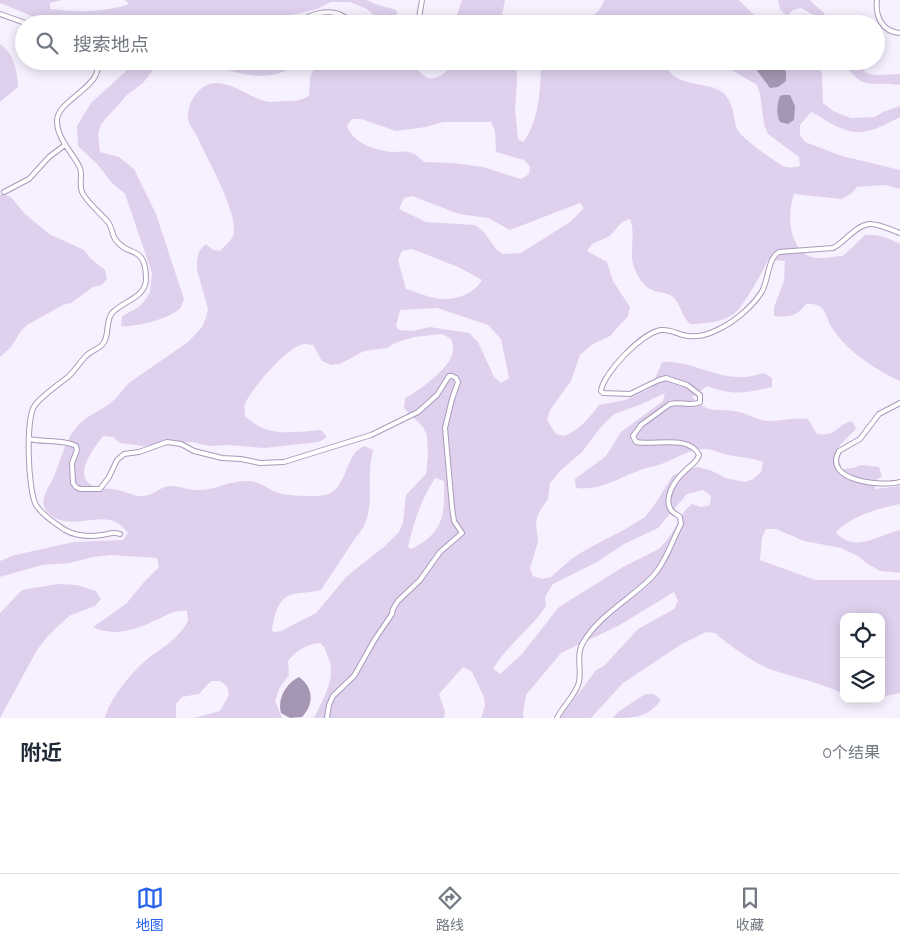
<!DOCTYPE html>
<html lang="zh">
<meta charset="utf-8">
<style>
:root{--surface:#fff;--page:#f6f6f7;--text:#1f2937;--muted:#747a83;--line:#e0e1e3;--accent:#2563eb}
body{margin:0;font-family:Raleway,"Noto Sans SC",sans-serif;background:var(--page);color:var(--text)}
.controls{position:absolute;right:15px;bottom:15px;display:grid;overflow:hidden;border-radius:10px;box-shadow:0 2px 12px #0003}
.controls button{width:45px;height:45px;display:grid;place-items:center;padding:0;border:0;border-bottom:1px solid var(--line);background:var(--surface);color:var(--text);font:25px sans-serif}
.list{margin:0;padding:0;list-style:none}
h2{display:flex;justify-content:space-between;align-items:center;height:65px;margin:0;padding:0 20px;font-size:21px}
h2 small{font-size:16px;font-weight:400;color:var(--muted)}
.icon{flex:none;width:28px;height:28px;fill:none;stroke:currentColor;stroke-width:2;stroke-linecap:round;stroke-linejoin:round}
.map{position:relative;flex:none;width:900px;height:718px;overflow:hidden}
.search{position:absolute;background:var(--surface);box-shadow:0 2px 12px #0003;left:15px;right:15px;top:15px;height:55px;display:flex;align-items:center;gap:12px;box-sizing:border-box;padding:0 18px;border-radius:28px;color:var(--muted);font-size:19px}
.sheet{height:155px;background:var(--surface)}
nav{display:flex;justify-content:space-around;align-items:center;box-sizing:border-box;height:70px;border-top:1px solid var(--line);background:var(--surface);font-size:14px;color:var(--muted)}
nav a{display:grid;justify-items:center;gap:2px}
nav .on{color:var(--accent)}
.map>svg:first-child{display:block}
.green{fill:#dfd1ee;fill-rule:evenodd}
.water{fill:#a597b3}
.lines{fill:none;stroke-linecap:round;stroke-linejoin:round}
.minor-casing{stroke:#aa9abb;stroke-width:6}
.minor{stroke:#fff;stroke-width:4}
</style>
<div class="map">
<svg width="900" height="718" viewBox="0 0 900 718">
<rect width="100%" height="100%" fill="#f7f1ff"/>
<path class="green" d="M0 0H62L50 3V9C76 12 105 13 129 4L125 0H367C377 6 387 6 397 11L396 19 392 24 381 22 367 9 350 2H331L316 9 284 17 221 21 145 18 127 22 60 21 37 18 0 3Z
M462 0H505L500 24H454Z
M604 0H739L752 13 772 24H581C592 17 600 13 604 0Z
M778 0H810L835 24H824L817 17 801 8 793 10 787 16 780 9Z
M0 44C13 52 18 72 18 87L0 102Z
M133 61H160L143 83 127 95 101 124 98 134 100 152 119 157 134 169 156 214 184 299C183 302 182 304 181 307 173 318 134 328 121 326L122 316 139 307 145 300 150 292 152 273 125 194 111 182 98 165 78 146 77 126 91 103 126 71Z
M209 61H232V64L259 69 267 64 266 61H295C284 80 254 77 235 72 227 70 218 65 209 61Z
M318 61C338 61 359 61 379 61 386 61 396 60 403 61 424 67 423 91 448 70L447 61H516L517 81 515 110 518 139 523 142C539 123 541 86 541 61H665C670 91 713 78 726 96 734 106 733 117 737 129 740 137 773 160 781 165 787 169 794 167 800 166L799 157 768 134 764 124 760 94 757 85 732 70 701 61H755L753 65 770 87H778L786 72 780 61H816L822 74 823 103 833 111 851 118 875 117 883 112 900 106V117C876 129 862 139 836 126 827 122 820 116 811 112L800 125V135L805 142 842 156 900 170V189L885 185 857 187 851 194 841 199 794 194C787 213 788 248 811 257 820 260 834 256 843 256L865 235C879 234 888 238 900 244V381C884 374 863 361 850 349 844 344 837 335 832 328 824 314 827 303 806 304 797 316 789 318 774 316V307L784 281 785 261 768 260C763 271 744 306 735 313 724 322 704 324 690 324 681 316 681 305 674 298 668 292 659 293 652 290 642 286 632 268 632 257 631 244 635 232 630 219L622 222 610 236 592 244 587 251 607 262 613 281 630 307 628 316 610 336 593 344 580 355 571 381 550 410 547 420 556 434 564 436C581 429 588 419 599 405L625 400 651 388 662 362C690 360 716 379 744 377 751 377 758 374 764 373L772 378V387C746 393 733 396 707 386L692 397C710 416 718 407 739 412 749 414 759 421 769 421 782 421 794 417 808 419L817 434C837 437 836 425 852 421L856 429 840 445 837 455 842 469 853 468 861 465 879 467 882 476 875 481V489L900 486V504C877 509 853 515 836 532 853 554 879 535 900 530V573L880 571 865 562 858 556 841 548 804 541 776 529H766L762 537 760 560 815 580H900V693L881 697V617H844V694C819 682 792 677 767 668 753 662 726 643 715 633L706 632 680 645 623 683 591 718H556L569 706 596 670 604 666 638 629 674 609 678 601 674 592 618 626 561 653 526 695 523 713 524 718H481L485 706 484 697 472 672 463 667 439 694 445 712 444 718H314C323 699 337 678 328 657 326 651 325 647 320 643 306 644 296 651 288 661L289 675 280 687 275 701 282 718H194L220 711 229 695 227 686 220 681H211L199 694 182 697 176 704V718H105C109 700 131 673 145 661 162 647 177 641 188 621L187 611C174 609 166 616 154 621 135 630 113 637 93 627L126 604 145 581 159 567 157 558 111 555 93 557 70 563 42 565 0 577V561L15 555 74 542 123 540 128 533C109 506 82 529 57 519 52 516 46 512 44 506 43 503 43 501 44 498 45 491 52 482 55 474 61 459 65 442 75 429 85 415 103 411 115 399 121 393 125 385 133 380L188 342 202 327 206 318 208 309 197 270V260L199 251 206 244 213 250 220 251C224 246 230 242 233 236 241 216 204 154 196 134 192 128 188 123 188 116 188 100 201 82 218 83 235 84 249 97 265 101 272 103 277 101 284 101 294 101 300 101 309 96L310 77ZM352 119H361L396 131 426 127 443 122H491L495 132 496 152 524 160 530 166 529 174 521 179 483 167 453 163 424 162C419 157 415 153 408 152 403 151 397 152 392 152 374 150 353 143 347 126ZM412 196 459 214 488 218 510 230 580 203 584 208 570 222 521 253 503 254 496 249 483 231 475 225 426 222 399 209 404 198ZM412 249 458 267 482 280C474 294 456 300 441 299 429 298 417 292 406 289L398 260 402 251ZM437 308 488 325 501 339 509 378 501 383 494 377 478 342 469 333 430 327 412 331 399 330 396 326 400 310ZM442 334 451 339C453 345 454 349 452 355 449 368 418 392 405 398L404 408 423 427 427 436 428 455 426 474 406 495 403 523 399 532 385 546 347 576 316 613 281 631 273 632 272 630C274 617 277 598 293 594 302 592 311 593 321 590L356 537C374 519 369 493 370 470 370 463 372 457 373 450L364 446C361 448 357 450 355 453 345 465 344 491 325 495 314 497 286 496 275 492 265 487 259 481 247 481 230 480 216 490 199 490 189 491 179 485 169 486 160 487 154 495 144 496 135 497 127 492 118 490 110 488 101 490 92 485 72 475 95 447 103 436L113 437 120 443 143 446 192 442 210 446 229 445 264 448 319 442 327 437 321 430C292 432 268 438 245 416 245 412 244 407 245 404 252 388 288 345 305 344 308 344 310 345 313 345L322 361 331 365 340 364 364 351 387 348 395 343 414 337ZM665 393 663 401 621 432 606 456 575 479 576 488C600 491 616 479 638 471 646 467 655 467 664 463 677 458 688 450 703 449 713 448 720 454 729 455 741 458 751 457 763 462L761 472 753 479 745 482 726 478 710 470 697 467 673 475 657 501 645 517 627 528 582 552 570 560 551 577 542 579 533 576 530 568 538 542 536 523 538 514 548 499 550 483 560 471 582 452 600 428 614 414 642 404ZM435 478 444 481C445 515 444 533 411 549L408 547C414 521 421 500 435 478ZM703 490 711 496 710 505 701 507 692 504 685 510 671 535 659 549 623 567 559 607 521 655 500 674 493 669C507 645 531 629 546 606L545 597 553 584 597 562 624 544 658 528 687 494Z
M843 61H857L866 73 875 75 900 74V85C869 81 862 92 843 61Z
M4 194 12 198 24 213 49 234 84 250 90 258 105 270 107 279 102 285 93 287 71 303 63 305 27 325 21 331 11 347 0 357V195Z
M58 584 77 585 96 591 101 599 95 606 69 616 48 636 37 650 0 718V613L22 590Z
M645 694H654L661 700C648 718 633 718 613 718L618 712Z"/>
<path class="water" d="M232 61H266V66L259 69 232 64Z
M755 61H780L786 72V81L778 87 770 88 753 65Z
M783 95H790L795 106 794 120 788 124 780 122C776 114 777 104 780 96Z
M299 677C314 688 314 704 302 717L290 718 281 713C277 699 286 683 299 677Z"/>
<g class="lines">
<defs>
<path id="minor" d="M877 0C875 16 882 32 900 33
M0 14 28 24
M162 24H184
M291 24C306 18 322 8 339 14 345 17 351 21 357 24
M418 24 422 0
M96 61C107 85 56 100 57 121 57 139 73 153 80 168 83 176 78 186 83 194 89 204 100 213 108 222 112 227 112 234 115 239 128 258 145 244 146 277 147 298 124 300 112 313 105 322 110 337 102 345 98 349 91 351 86 356 80 362 76 369 69 376 58 385 44 394 35 405 25 418 28 491 36 505 42 515 56 524 65 530 76 536 89 537 102 535 109 534 113 531 120 534
M4 192 29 179 49 157 65 145
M900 403 879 414 860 439 839 451C822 481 882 487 900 482
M29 439C41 442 68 440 76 446L77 450 72 463 73 483 76 487 80 489H100L109 477 117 460 124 454 139 452 167 442 181 444 194 451 222 458 241 459 260 463 284 462 371 435 418 412 437 395 449 376H452L456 378 458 382 452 399 445 428 452 507 454 521 462 533 440 552 420 580 398 601 393 609 392 614 375 639 354 676 333 696 329 705 327 718
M557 718C563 706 576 695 579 682 582 668 575 654 584 641 600 615 630 599 651 578 665 564 672 541 681 524L680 517C678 515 673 513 671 510 663 498 675 480 684 472 689 466 697 463 699 455 689 434 653 446 636 442L633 436 641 425 670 404C680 401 691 407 700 402V395L687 385 666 378 659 380 630 394 603 393 601 391C603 373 643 332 661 330 669 329 676 333 683 335 694 338 707 335 717 330 733 323 751 308 761 293 769 281 767 259 779 252L833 248C845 242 855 226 869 224 878 223 891 230 900 233"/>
</defs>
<use href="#minor" class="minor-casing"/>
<use href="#minor" class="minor"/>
</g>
</svg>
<div class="controls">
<button><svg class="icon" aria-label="locate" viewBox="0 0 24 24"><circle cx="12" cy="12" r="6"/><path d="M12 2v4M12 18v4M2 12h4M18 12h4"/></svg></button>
<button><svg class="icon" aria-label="layers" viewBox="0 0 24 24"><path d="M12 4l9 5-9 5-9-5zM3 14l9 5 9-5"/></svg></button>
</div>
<div class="search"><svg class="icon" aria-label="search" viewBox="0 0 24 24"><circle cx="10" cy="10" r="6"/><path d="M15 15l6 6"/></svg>搜索地点</div>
</div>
<section class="sheet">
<h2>附近<small>0个结果</small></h2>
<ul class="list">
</ul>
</section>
<nav>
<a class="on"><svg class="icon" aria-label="map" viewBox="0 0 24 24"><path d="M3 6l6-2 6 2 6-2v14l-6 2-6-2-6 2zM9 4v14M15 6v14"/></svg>地图</a>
<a><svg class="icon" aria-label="directions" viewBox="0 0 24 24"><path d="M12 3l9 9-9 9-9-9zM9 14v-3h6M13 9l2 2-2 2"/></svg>路线</a>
<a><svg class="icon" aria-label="saved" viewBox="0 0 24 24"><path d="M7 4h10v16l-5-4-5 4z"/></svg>收藏</a>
</nav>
